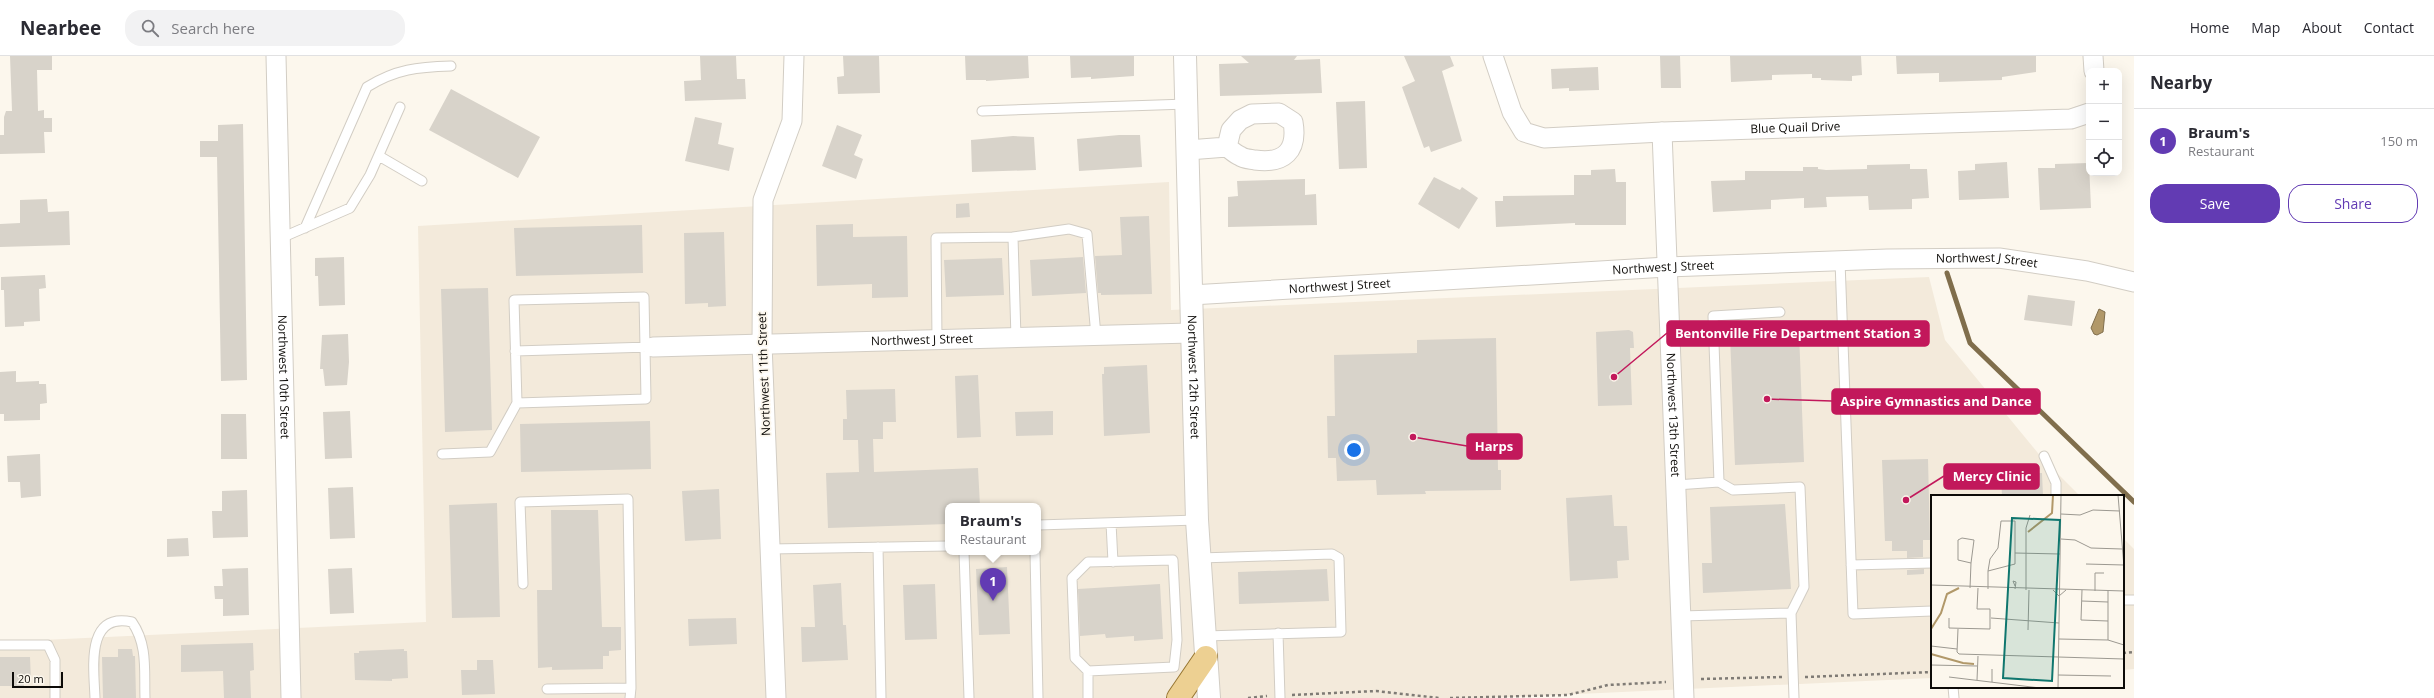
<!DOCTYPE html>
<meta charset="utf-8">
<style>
:root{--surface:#fff;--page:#f2f2f3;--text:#2b2b33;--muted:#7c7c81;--line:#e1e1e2;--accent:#623bb3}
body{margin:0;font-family:"Open Sans",sans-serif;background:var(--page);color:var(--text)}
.controls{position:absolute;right:12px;top:12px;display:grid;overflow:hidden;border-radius:8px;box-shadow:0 4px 16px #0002}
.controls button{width:36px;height:36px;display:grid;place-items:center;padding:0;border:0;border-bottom:1px solid var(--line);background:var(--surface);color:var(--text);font:20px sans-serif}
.scale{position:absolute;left:12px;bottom:10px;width:51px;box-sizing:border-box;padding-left:4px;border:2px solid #0d0b08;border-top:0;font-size:11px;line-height:14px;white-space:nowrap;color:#0d0b08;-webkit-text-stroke:3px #fcf7ed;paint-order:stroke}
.you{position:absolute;left:1354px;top:394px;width:14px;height:14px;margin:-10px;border:3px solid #fff;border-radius:50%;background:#1a73e8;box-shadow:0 0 0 6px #1a73e833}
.badge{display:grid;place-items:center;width:26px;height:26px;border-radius:50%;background:var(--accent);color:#fff;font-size:13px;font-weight:700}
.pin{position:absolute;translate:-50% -33px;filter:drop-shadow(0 1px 2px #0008)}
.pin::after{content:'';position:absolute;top:21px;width:14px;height:12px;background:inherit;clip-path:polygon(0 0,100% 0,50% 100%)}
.popup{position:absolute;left:945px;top:447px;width:96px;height:52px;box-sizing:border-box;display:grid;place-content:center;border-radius:8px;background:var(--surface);filter:drop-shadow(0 1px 3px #0005);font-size:13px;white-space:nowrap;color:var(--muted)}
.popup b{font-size:15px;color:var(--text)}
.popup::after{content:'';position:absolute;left:50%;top:100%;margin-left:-8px;border:8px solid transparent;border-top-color:var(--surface)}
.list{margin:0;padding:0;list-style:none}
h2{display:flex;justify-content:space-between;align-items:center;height:52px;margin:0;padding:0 16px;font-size:17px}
h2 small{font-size:13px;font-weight:400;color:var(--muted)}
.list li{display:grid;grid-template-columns:26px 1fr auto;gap:12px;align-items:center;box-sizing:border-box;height:64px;padding:0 16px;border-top:1px solid var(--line)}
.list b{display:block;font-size:15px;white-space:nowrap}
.list p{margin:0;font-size:13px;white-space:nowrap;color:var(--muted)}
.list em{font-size:13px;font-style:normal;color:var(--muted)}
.actions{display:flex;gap:8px;padding:12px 16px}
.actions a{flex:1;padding:9px 0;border:1px solid var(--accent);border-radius:16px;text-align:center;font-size:14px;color:var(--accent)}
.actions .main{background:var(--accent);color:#fff}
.icon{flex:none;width:22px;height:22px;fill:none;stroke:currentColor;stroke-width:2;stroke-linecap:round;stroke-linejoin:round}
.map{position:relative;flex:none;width:2134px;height:642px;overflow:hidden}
header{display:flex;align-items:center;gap:24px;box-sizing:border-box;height:56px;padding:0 20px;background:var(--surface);border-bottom:1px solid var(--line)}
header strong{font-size:19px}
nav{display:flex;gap:22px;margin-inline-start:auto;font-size:14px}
.search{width:280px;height:36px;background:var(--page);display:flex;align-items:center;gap:10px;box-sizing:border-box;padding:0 14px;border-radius:16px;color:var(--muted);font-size:15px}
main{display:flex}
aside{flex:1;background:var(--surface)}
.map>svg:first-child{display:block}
.built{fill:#f3eadb;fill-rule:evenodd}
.water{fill:#b19869;stroke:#806e4c}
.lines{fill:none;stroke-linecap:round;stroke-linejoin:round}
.stream{stroke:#806e4c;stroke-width:5}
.building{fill:#d8d3ca}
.lane-casing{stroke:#d2cdc4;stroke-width:11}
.street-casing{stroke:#d2cdc4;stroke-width:21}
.secondary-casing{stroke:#d2cdc4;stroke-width:24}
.primary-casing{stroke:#977632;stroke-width:24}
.path{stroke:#7f7b75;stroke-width:2.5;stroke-dasharray:3 3;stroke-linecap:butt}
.lane{stroke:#fff;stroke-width:9}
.street{stroke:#fff;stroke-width:19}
.secondary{stroke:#fff;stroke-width:22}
.primary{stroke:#edd092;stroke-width:22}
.labels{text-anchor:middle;stroke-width:3.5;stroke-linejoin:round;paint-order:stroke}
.street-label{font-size:12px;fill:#0d0b08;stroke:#fcf7ed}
.inset-river{fill:none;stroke:#b19869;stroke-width:2}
.inset-road{fill:none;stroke:#9c9991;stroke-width:1}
.view{fill:#0f766e;fill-opacity:0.15;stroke:#0f766e;stroke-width:2}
.inset-edge{fill:none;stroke:#0d0b08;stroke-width:2}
.leader{fill:none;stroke:#c2185b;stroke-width:1.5}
.callout-dot{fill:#c2185b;stroke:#fcf7ed;stroke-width:1.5}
.callout{fill:#c2185b;stroke:#c2185b;stroke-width:1.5}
.callout-label{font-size:13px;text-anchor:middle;font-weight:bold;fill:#fff}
</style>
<header>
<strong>Nearbee</strong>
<div class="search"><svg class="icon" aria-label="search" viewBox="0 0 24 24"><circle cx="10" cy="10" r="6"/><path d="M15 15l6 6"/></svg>Search here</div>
<nav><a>Home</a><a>Map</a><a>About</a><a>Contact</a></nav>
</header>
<main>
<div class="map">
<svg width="2134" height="642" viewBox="0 0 2134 642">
<rect width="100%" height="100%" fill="#fcf7ed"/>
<path class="built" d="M1169 126 1171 254 1929 221 1945 284 2042 402 2080 440H1932V622L1488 642H0V586L426 566 418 170ZM948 450H1038V496H948Z
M2123 482 2134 493V613L2123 614Z"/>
<path class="water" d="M2099 253 2105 256 2103 276 2097 279 2094 278 2091 272Z"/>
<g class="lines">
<path class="stream" d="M1947 217 1970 287 2134 446"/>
</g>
<path class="building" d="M10 0H52V14H37L38 55 44 54V62H52V76H44L45 97 0 98V79H4V61L6 55H12Z
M700 0H736L737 23H745L746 43 685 45 684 25 701 24Z
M843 0H879L880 37 838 38 837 21 844 20Z
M965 0H1028L1029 22 986 25V24H966Z
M1070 0H1134V20L1091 23V21L1071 22Z
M1241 0H1297L1294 4 1320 3 1322 37 1220 40 1219 8 1249 7Z
M1404 0H1450L1454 10 1442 15 1462 85 1431 96 1429 90 1424 92 1402 31 1415 25Z
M1660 0H1680L1681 32H1661Z
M1730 0H1861L1862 19 1852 20V25L1821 24V22H1812V18L1772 19V24L1731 26Z
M1896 0H2036V16L2002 21V24L1939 26V17L1897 18Z
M1598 11 1599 34 1569 35V32L1552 33 1551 13Z
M451 33 540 81 518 122 429 74Z
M1365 45 1367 112 1339 113 1336 46Z
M695 61 722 67 718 88 734 92 729 115 685 105Z
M243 68 247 324 221 325 217 101H200V85H218V69Z
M837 69 862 79 854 99 863 103 856 123 822 110Z
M1119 79H1140L1142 111 1079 115 1077 83Z
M1013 80 1034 81 1036 114 972 116 971 84Z
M2007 106 2009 142 1959 144 1958 115 1975 114V108Z
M2089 107 2091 152 2040 154 2038 112H2055V108Z
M1910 108V113H1927L1929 142 1912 143V153L1869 154 1868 140 1826 141 1827 151 1804 152V142L1771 144V153L1713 156 1711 125 1745 124V115H1803V111H1818V113L1826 114 1867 113V109Z
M1615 113 1616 126H1626V169H1575V167L1496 171 1495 145H1503V140L1574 139V119H1591V114Z
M1434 121 1460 134 1462 131 1478 142 1459 173 1418 148Z
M1305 123V139L1316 138 1317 169 1228 171V141L1238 140 1237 125Z
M47 143 48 156 69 155 70 189 0 191V168L20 167V144Z
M969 147 970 161 956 162V148Z
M1149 160 1152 238 1101 239V237H1098L1095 200 1122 199 1120 161Z
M853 168V181L907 180 908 241 872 242V228L817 230 816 169Z
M642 169 643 217 516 220 514 172Z
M724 176 726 250 708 251V247L685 248 684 177Z
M344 201 345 249 319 250 318 220H315V202Z
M1083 201 1086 237 1032 240 1030 204Z
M1002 202 1004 239 946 241 944 204Z
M45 219 46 232 39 233 40 265 24 266V270L5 271 4 234H1V221Z
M488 232 492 374 445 376 441 233Z
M2028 239 2075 245 2072 270 2024 264Z
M1629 274 1633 276 1634 292H1630L1632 349 1598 350 1596 276Z
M1799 276 1804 406 1735 409 1730 279Z
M348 278 349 306 347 329 325 330 323 313H320L322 279Z
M1496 282 1498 414H1501V434L1425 435 1426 438 1377 439 1376 424 1337 425 1336 402H1328L1327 360H1335L1334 299 1417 297V284Z
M1147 309 1150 377 1104 380 1102 318H1104V311Z
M16 315V326L39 325V328H46L47 347 40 348V364L4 365V358H0V316Z
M978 319 981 381 957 382 955 320Z
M895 333 896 366H883V383H873L874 416 978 412 980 450H948V468L828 472 826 417 859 416 858 384H843V363H847L846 334Z
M350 355 352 402 325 403 323 356Z
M1053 355V379L1016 380 1015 356Z
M221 358H246L247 403H221Z
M650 365 651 413 521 416 520 368Z
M40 398 41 440 21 442 20 426H8L7 400Z
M1928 403 1930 484H1923V501L1907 502V495H1892V485H1885L1882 404Z
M2042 417 2043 440H2002L2001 418Z
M353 431 355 482 330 483 328 432Z
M719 433 721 483 685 485 682 435Z
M247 434 248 481 213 482 212 455H222V435Z
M1612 439 1614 470H1627L1629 504 1617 505 1618 522 1570 525 1566 442Z
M497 447 500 561 452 562 449 449Z
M1785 448 1791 533 1703 537 1702 507H1712L1710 451Z
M551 454H598L602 571H621V594L609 595V600H603V613L552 614V611L538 612 537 534H552Z
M188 482 189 500 167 501V483Z
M1007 511 1010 578 979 579 976 513Z
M248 512 249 559 223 560V543H215L214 530H223L222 513Z
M352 512 354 557 330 558 328 513Z
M1327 513 1329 545 1239 548 1238 516Z
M1924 513V518L1907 519V514Z
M841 527 843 569H846L848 604 802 606 801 571H815L813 529Z
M935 528 937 583 905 584 903 529Z
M1160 528 1163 583 1134 585V580L1106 582 1105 578 1080 580 1078 533Z
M736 562 737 588 689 590 688 563Z
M253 587 254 614 250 615 251 642H224L223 615 181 616V589Z
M118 593H132L133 600H135L136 642H103L102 601H118Z
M404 593V595H407L408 622 392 623V625L355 624 354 597H359V595Z
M0 601H30L31 625H24V630H0Z
M477 604H493L495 638 462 639 461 614H477Z"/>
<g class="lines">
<defs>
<path id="lane" d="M982 55 1187 48
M379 100 422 125
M305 172 367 31C396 13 418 11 451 10
M281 182 350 152 370 119 400 51
M1840 205 1853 558 1932 555
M644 241 646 343 517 347 514 244Z
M1016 282 1013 181 1069 173 1087 178 1096 280
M937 284 936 182 1013 181
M515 295 650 291
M442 398 490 396 517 347
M2044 400 2056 427V440
M1719 426 1733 434 1800 431 1804 531 1791 557
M1676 429 1719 426 1713 260 1780 256
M1111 467 1113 506
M1038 469 1197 464
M878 491 881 642
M770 493 948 490
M964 496 969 642
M1035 496 1038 642
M1200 502 1332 498 1339 502 1341 576 1205 580
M1851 509 1932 507
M523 528 520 446 628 443 631 632
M2123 544H2134
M1681 560 1791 557 1794 642
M1278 577 1280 642
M0 589H48L55 604V642
M1088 615 1075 602 1072 522 1088 506 1173 504 1177 584 1174 611 1088 615V642
M1953 631 1954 642
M547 633 631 632 630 642
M95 642C94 613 85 556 132 566 148 589 144 615 145 642"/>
<g id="street">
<path id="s1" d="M276 0 291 642"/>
<path id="s2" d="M1493 0 1512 56 1524 76 1544 82 1662 76 2071 63 2089 57"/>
<path d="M2093 0 2094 15"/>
<path id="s3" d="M1662 76 1684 642"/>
<path d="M1188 94 1227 91C1231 94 1235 98 1240 100 1244 103 1250 103 1255 104 1284 108 1298 95 1293 66L1279 57 1252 58 1240 64 1231 74 1227 91"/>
<path id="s4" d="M1191 239 1667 211 1887 203 1999 202 2087 215 2134 226"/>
<path id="s5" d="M653 291 1191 277"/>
<path d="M776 642 762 288 763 144 792 65 794 0"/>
</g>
<g id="secondary">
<path id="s6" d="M1185 0 1197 464 1209 642"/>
</g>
<path id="primary" d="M1178 642 1206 601"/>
</defs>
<use href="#lane" class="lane-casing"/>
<use href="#street" class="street-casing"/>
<use href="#secondary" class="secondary-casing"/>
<use href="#primary" class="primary-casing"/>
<path class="path" d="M2123 597 2134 596
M1805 621 1932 616
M1701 623 1782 621
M1292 639 1376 635 1439 642
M1248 642 1267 640
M1450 642 1568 639 1608 629 1666 626"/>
<use href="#lane" class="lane"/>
<use href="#street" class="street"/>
<use href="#secondary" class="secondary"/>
<use href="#primary" class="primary"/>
</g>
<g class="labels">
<g class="street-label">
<text dy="4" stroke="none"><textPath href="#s2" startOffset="355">Blue Quail Drive</textPath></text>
<text dy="4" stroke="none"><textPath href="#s4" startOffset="797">Northwest J Street</textPath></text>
<text dy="4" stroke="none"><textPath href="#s4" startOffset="473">Northwest J Street</textPath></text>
<text dy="4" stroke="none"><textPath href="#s4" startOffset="149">Northwest J Street</textPath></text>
<text dy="4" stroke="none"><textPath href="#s5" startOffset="269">Northwest J Street</textPath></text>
<text transform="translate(764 318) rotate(-92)" y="4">Northwest 11th Street</text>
<text dy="4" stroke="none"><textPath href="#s1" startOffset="321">Northwest 10th Street</textPath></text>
<text dy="4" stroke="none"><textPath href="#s6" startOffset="321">Northwest 12th Street</textPath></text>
<text dy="4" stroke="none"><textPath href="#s3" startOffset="283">Northwest 13th Street</textPath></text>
</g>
</g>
<g transform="translate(1931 439)">
<rect width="193" height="193" fill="#fcf7ed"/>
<path class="inset-river" d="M97 37 121 18 122 0M0 134 10 118 16 99 28 93M0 159 32 168 43 169"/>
<path class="inset-road" d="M38 0H89M187 0 193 72M130 19 149 20 162 15 189 16M31 43 43 45 40 68 27 65V45ZM130 44 144 45 160 53 191 54M84 58 129 59M155 69 193 70M57 76 84 69V26H70L67 53 59 64 57 76V94M0 90 193 96M84 91 82 86 85 87 84 94M39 93 40 68M95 95V33L99 20M122 95 128 101 135 95M151 95 150 125 177 126M164 96V78H173M151 106 177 107M18 123V133L59 134V114H46L47 93M60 123 128 128M27 134 26 157 28 159 193 164M97 135 98 95M128 144 177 145 193 150M177 145V96M0 151 26 154M0 170 46 171M127 180 180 181M18 182 109 193M46 185 47 161M61 187V174M127 193 130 0"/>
<path class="view" d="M81 23 129 25 121 186 72 183Z"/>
<rect width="193" height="193" class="inset-edge"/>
</g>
<path class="leader" d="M1614 321L1667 277M1767 343L1832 345M1413 381L1467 390M1906 444L1944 420"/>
<g class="callout-dot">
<circle cx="1614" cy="321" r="4"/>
<circle cx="1767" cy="343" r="4"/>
<circle cx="1413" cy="381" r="4"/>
<circle cx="1906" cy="444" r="4"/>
</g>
<g class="callout">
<rect x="1667" y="265" width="262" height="25" rx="4"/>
<rect x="1832" y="333" width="208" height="25" rx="4"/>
<rect x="1467" y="378" width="55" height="25" rx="4"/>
<rect x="1944" y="408" width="95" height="25" rx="4"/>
</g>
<g class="callout-label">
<text x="1798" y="282">Bentonville Fire Department Station 3</text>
<text x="1936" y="350">Aspire Gymnastics and Dance</text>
<text x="1494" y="395">Harps</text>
<text x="1992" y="425">Mercy Clinic</text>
</g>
</svg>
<div class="controls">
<button>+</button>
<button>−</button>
<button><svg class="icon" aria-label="locate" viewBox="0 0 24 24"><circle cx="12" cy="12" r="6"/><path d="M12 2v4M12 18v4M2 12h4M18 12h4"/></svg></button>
</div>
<div class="scale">20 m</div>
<div class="you"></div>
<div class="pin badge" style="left:993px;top:545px">1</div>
<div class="popup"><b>Braum's</b>Restaurant</div>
</div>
<aside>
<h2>Nearby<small></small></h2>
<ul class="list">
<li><span class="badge">1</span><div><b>Braum's</b><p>Restaurant</p></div><em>150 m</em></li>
</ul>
<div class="actions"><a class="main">Save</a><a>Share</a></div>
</aside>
</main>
